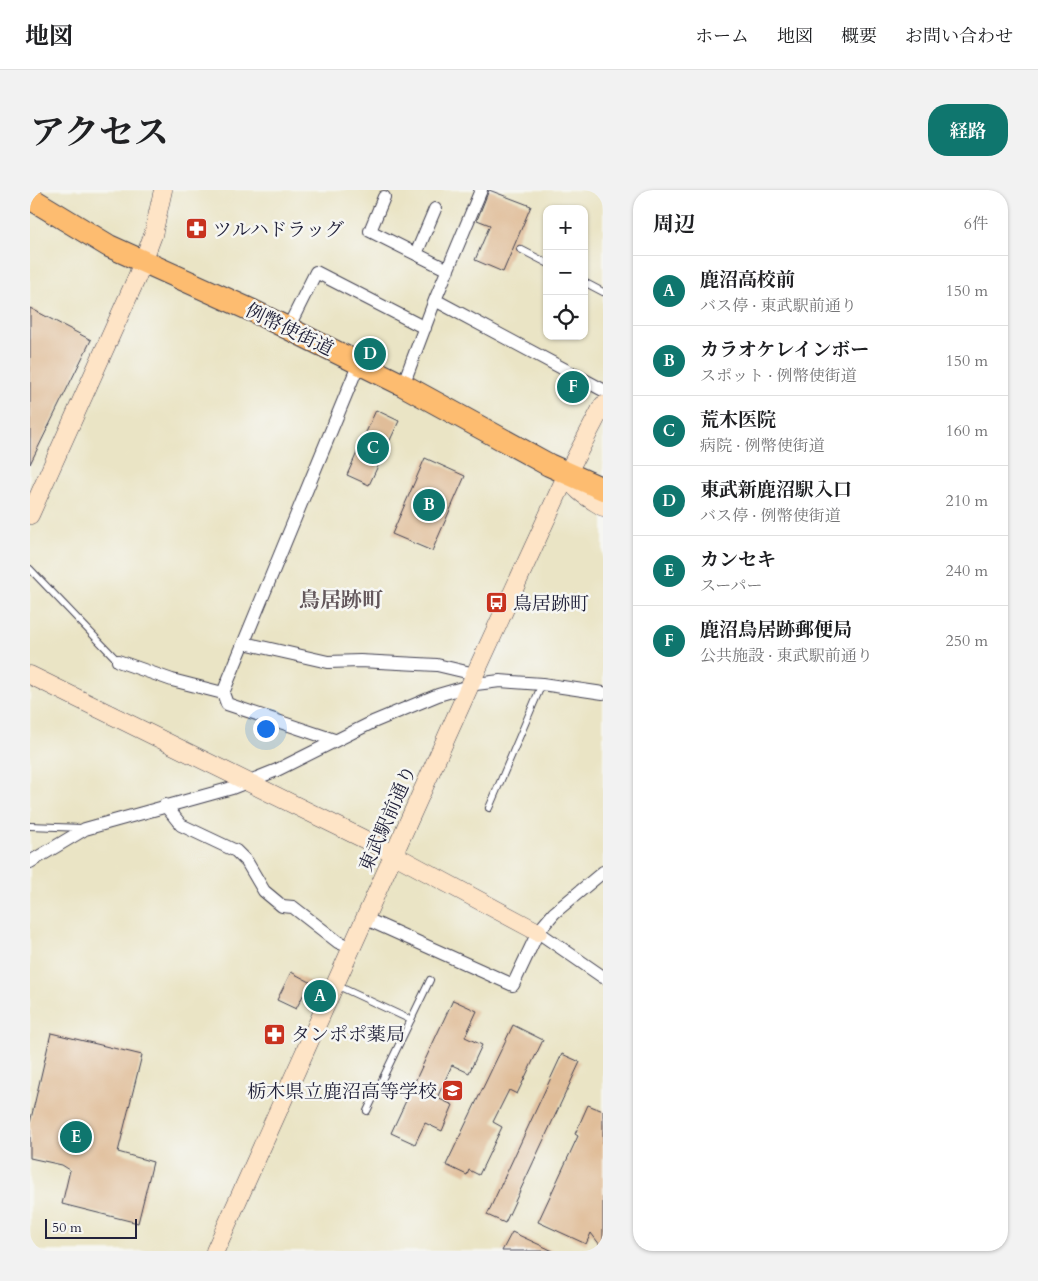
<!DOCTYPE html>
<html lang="ja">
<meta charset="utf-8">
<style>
:root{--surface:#fff;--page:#f2f2f2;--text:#202124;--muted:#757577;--line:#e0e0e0;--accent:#0f766e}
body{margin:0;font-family:Cardo,"Noto Serif JP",serif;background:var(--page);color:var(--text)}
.controls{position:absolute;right:15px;top:15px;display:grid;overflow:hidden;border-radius:10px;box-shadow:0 1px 4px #0004}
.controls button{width:45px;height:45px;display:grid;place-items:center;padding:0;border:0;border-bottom:1px solid var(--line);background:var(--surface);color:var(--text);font:25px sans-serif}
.scale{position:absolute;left:15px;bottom:12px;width:92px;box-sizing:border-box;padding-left:5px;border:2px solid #22223b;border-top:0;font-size:14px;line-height:18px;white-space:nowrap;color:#22223b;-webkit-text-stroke:4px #f6f6f2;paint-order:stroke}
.you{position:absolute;left:235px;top:538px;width:18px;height:18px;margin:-12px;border:4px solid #fff;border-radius:50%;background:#1a73e8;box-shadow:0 0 0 8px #1a73e833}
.badge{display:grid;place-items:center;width:32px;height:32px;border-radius:50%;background:var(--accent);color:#fff;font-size:16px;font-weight:700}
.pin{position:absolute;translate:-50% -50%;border:2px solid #fff;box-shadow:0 1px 5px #0006}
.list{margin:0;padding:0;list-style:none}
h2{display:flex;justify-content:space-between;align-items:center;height:65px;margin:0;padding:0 20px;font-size:21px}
h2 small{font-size:16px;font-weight:400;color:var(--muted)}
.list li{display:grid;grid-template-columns:32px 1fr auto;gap:15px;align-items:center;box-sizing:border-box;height:70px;padding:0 20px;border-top:1px solid var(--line)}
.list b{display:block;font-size:19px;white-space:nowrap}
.list p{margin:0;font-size:16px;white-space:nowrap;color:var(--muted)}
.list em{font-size:16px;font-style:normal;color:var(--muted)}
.icon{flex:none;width:28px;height:28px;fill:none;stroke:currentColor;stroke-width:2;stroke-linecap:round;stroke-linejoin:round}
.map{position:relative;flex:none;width:573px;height:1061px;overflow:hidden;border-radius:20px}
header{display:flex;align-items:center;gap:30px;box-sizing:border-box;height:70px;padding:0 25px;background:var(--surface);border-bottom:1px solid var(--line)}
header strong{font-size:24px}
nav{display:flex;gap:28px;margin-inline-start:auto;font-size:18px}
.intro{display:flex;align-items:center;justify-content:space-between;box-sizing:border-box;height:120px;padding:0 30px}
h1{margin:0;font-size:35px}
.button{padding:12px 22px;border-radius:20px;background:var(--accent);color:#fff;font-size:18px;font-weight:700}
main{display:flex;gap:30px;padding:0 30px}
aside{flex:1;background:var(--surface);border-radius:20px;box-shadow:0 1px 4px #0004}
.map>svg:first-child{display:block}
.building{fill:#e0bd99}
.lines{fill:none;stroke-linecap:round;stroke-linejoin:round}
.lane-casing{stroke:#403f50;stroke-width:8}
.street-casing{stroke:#403f50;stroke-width:14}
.secondary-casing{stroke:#403f50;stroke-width:19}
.highway-casing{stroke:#403f50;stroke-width:24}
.lane{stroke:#fff;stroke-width:6}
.street{stroke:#fff;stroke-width:12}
.secondary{stroke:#fee4c6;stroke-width:18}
.highway{stroke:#fdbc70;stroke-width:22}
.labels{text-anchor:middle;stroke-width:5;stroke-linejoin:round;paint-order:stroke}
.poi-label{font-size:19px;fill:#22223b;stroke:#f6f6f2;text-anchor:start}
.street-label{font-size:19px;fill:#22223b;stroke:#f6f6f2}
.quarter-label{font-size:21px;font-weight:bold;fill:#64585c;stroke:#f6f6f2}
</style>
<header>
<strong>地図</strong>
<nav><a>ホーム</a><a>地図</a><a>概要</a><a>お問い合わせ</a></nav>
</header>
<div class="intro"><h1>アクセス</h1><a class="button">経路</a></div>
<main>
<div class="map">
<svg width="573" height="1061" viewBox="0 0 573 1061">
<rect width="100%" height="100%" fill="#f6f6f2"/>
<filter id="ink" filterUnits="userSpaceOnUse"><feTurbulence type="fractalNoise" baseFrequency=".02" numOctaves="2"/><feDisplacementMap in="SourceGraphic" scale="10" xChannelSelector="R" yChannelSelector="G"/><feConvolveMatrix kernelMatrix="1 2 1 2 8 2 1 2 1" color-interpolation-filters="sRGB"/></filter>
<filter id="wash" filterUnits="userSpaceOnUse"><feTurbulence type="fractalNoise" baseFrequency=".0096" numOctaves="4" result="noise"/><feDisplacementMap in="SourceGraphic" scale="20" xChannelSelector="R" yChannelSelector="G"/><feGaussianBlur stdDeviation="1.12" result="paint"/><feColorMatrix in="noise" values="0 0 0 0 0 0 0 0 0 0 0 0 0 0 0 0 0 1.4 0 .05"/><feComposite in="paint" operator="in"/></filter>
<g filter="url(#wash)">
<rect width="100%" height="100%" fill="#eae4c5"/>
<g id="blocks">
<path class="building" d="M459 0 501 16 473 82 445 70 460 35 447 30Z
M0 118 61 150 0 274Z
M534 188 556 200 552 208 529 195Z
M346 220 369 231 339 295 317 285Z
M395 268 435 286 402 361 362 344Z
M261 782 280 792 266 819 247 810Z
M423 810 447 821 435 847 452 855 439 883 422 875 407 908 423 915 412 941 395 933 385 954 361 943Z
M483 835 513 850 487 904 479 900 463 932 472 937 449 985 439 980 437 985 416 975Z
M21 843 112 865 88 962 123 972 108 1033 32 1014 40 980 32 975 0 968V933Z
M532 864 550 872 475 1033 457 1025Z
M558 915 573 921V1059L561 1043 556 1054 508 1032 548 946 545 944Z
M482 1042 523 1061H472Z"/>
</g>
</g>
<g filter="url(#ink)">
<use href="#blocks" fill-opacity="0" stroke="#403f50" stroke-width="1"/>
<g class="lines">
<defs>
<path id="lane" d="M490 59 517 73
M554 92 573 102
M0 379 88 471
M459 618 512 494
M0 636 52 638
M306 795 381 830
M337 921 400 790"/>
<path id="street" d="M354 7 340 41 418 80
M386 64 405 19
M405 110 573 200
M258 138 286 82 395 138
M373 195 405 110 451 0
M214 453 298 472 330 471 407 475 445 484
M88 471 142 490 193 503 197 514 304 550
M193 503 329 173
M135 615 151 635 206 661 217 672 234 701 252 716 263 717 308 752 322 758
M0 672 55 639 202 598 247 580 343 532 408 505 446 494 470 491 512 494 573 503
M334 728 483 795 508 742 524 723 573 682
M508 742 573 787"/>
<path id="secondary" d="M537 284C545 302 557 307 573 317
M0 325 107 87 123 45 133 0
M0 485 346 655 508 742
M185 1061 445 484 537 284 573 215"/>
<path id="highway" d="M0 8 79 56 223 121 373 195 519 275 573 299"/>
</defs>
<use href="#lane" class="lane-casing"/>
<use href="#street" class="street-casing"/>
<use href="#secondary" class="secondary-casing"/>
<use href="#highway" class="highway-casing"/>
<use href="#lane" class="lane"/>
<use href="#street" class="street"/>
<use href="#secondary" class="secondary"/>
<use href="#highway" class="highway"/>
</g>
</g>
<defs>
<symbol id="pharmacy-square" viewBox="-11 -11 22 22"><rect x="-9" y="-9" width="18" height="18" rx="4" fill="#c8321e" stroke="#f6f6f2"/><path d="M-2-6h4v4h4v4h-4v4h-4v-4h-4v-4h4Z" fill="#fff"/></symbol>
<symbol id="bus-square" viewBox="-11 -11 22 22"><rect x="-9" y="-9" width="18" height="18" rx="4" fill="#c8321e" stroke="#f6f6f2"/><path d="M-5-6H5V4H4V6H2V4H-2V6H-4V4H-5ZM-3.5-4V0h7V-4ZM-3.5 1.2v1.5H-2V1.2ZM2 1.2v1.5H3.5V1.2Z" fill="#fff"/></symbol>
<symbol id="school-square" viewBox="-11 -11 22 22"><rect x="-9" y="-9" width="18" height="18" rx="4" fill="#c8321e" stroke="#f6f6f2"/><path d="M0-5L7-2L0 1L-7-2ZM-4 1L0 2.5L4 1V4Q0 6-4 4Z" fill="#fff"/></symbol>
</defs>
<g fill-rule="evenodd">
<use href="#pharmacy-square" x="154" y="26" width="25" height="25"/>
<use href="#bus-square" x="454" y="400" width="25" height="25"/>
<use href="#pharmacy-square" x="232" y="832" width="25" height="25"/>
<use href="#school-square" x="410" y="888" width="25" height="25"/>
</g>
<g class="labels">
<g class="poi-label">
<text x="183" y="46">ツルハドラッグ</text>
<text x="483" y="420">鳥居跡町</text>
<text x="261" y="851">タンポポ薬局</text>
<text x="407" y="908" text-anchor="end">栃木県立鹿沼高等学校</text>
</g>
<g class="street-label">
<text transform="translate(260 139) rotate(26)" y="7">例幣使街道</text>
<text transform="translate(357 628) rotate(-66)" y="7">東武駅前通り</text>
</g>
<g class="quarter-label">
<text x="311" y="417">鳥居跡町</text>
</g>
</g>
</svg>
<div class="controls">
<button>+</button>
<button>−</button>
<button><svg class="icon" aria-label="locate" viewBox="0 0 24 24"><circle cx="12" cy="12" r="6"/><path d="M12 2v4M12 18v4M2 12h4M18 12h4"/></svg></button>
</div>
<div class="scale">50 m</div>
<div class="you"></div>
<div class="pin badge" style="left:290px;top:806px">A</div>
<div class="pin badge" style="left:399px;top:315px">B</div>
<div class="pin badge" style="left:343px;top:258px">C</div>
<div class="pin badge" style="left:340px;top:164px">D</div>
<div class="pin badge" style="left:46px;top:947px">E</div>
<div class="pin badge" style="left:543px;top:197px">F</div>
</div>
<aside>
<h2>周辺<small>6件</small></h2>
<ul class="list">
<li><span class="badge">A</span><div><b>鹿沼高校前</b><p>バス停 · 東武駅前通り</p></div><em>150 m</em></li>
<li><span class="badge">B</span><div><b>カラオケレインボー</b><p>スポット · 例幣使街道</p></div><em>150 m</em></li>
<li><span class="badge">C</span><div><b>荒木医院</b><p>病院 · 例幣使街道</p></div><em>160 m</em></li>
<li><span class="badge">D</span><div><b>東武新鹿沼駅入口</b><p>バス停 · 例幣使街道</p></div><em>210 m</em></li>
<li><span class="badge">E</span><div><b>カンセキ</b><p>スーパー</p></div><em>240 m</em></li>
<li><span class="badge">F</span><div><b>鹿沼鳥居跡郵便局</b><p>公共施設 · 東武駅前通り</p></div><em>250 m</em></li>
</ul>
</aside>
</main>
